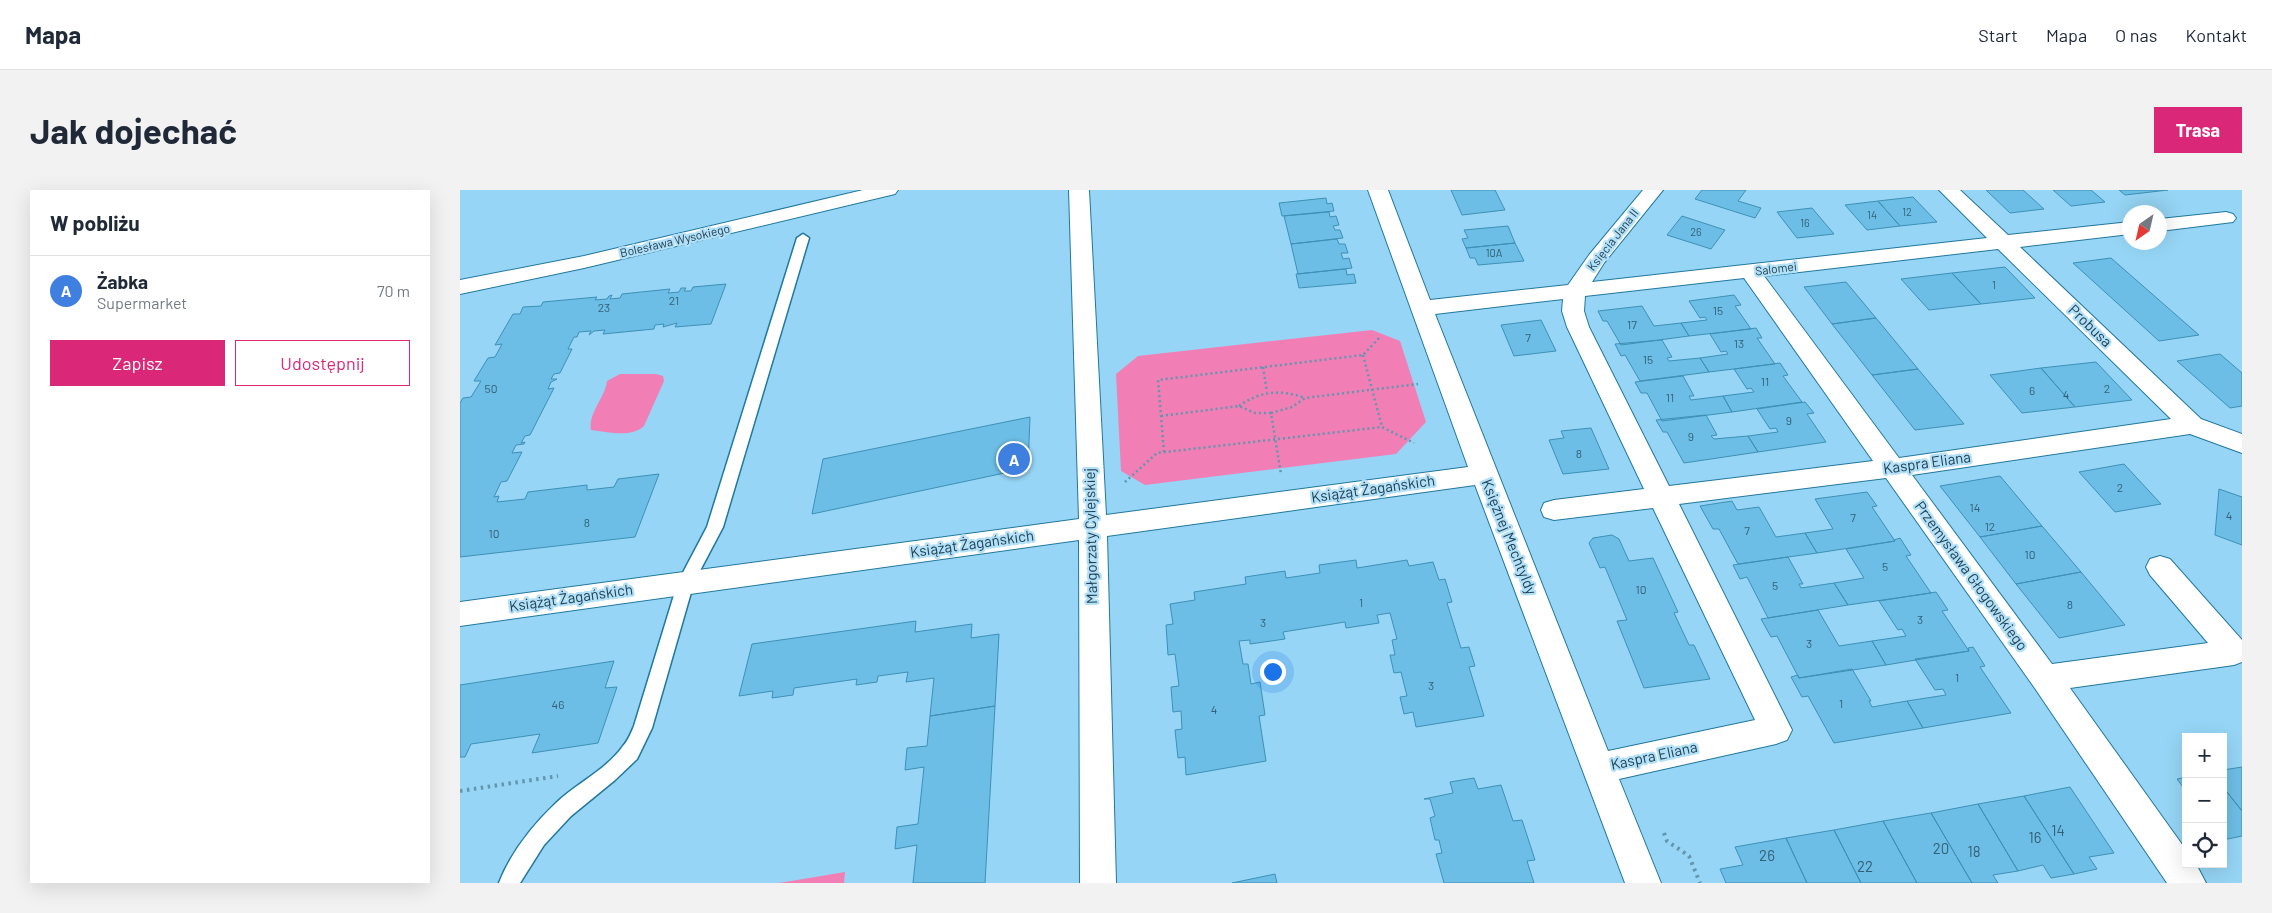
<!DOCTYPE html>
<html lang="pl">
<meta charset="utf-8">
<style>
:root{--surface:#fff;--page:#f2f2f3;--text:#1f2937;--muted:#747a83;--line:#e0e1e3;--accent:#db2777}
body{margin:0;font-family:Barlow,sans-serif;background:var(--page);color:var(--text)}
.controls{position:absolute;right:15px;bottom:15px;display:grid;overflow:hidden;border-radius:0px;box-shadow:0 5px 20px #0002}
.controls button{width:45px;height:45px;display:grid;place-items:center;padding:0;border:0;border-bottom:1px solid var(--line);background:var(--surface);color:var(--text);font:25px sans-serif}
.compass{position:absolute;left:1662px;top:15px;width:45px;height:45px;border-radius:50%;background:var(--surface);box-shadow:0 5px 20px #0002;rotate:214deg}
.you{position:absolute;left:812px;top:481px;width:18px;height:18px;margin:-12px;border:4px solid #fff;border-radius:50%;background:#1a73e8;box-shadow:0 0 0 8px #1a73e833}
.badge{display:grid;place-items:center;width:32px;height:32px;border-radius:50%;background:var(--accent);color:#fff;font-size:16px;font-weight:700}
.pin{position:absolute;translate:-50% -50%;border:2px solid #fff;box-shadow:0 1px 5px #0006}
.list{margin:0;padding:0;list-style:none}
h2{display:flex;justify-content:space-between;align-items:center;height:65px;margin:0;padding:0 20px;font-size:21px}
h2 small{font-size:16px;font-weight:400;color:var(--muted)}
.list li{display:grid;grid-template-columns:32px 1fr auto;gap:15px;align-items:center;box-sizing:border-box;height:70px;padding:0 20px;border-top:1px solid var(--line)}
.list b{display:block;font-size:19px;white-space:nowrap}
.list p{margin:0;font-size:16px;white-space:nowrap;color:var(--muted)}
.list em{font-size:16px;font-style:normal;color:var(--muted)}
.actions{display:flex;gap:10px;padding:15px 20px}
.actions a{flex:1;padding:11px 0;border:1px solid var(--accent);border-radius:0px;text-align:center;font-size:18px;color:var(--accent)}
.actions .main{background:var(--accent);color:#fff}
.icon{flex:none;width:28px;height:28px;fill:none;stroke:currentColor;stroke-width:2;stroke-linecap:round;stroke-linejoin:round}
.map{position:relative;flex:none;width:1782px;height:693px;overflow:hidden;border-radius:0px}
header{display:flex;align-items:center;gap:30px;box-sizing:border-box;height:70px;padding:0 25px;background:var(--surface);border-bottom:1px solid var(--line)}
header strong{font-size:24px}
nav{display:flex;gap:28px;margin-inline-start:auto;font-size:18px}
.intro{display:flex;align-items:center;justify-content:space-between;box-sizing:border-box;height:120px;padding:0 30px}
h1{margin:0;font-size:35px}
.button{padding:12px 22px;border-radius:0px;background:var(--accent);color:#fff;font-size:18px;font-weight:700}
main{display:flex;gap:30px;padding:0 30px}
aside{flex:1;background:var(--surface);border-radius:0px;box-shadow:0 5px 20px #0002}
.map>svg:first-child{display:block}
.green{fill:#f17fb5}
.building{fill:#6dbee6;stroke:#3e90b6}
.lines{fill:none;stroke-linecap:round;stroke-linejoin:round}
.lane-casing{stroke:#21789d;stroke-width:3}
.street-casing{stroke:#21789d;stroke-width:2}
.path-far1{stroke:#6395ae;stroke-width:2.5;stroke-dasharray:2 3;stroke-linecap:butt}
.path{stroke:#6395ae;stroke-width:4;stroke-dasharray:2.5 4.5;stroke-linecap:butt}
.lane{fill:#fff;fill-rule:evenodd}
.street{fill:#fff;fill-rule:evenodd}
.labels{text-anchor:middle;stroke-width:4.5;stroke-linejoin:round;paint-order:stroke}
.far-number-label{font-size:11px;fill:#336077}
.far-street-label{font-size:12px;fill:#204152;stroke:#b2e0f8}
.number-label{font-size:12px;fill:#336077}
.street-label{font-size:15px;fill:#204152;stroke:#b2e0f8}
.near-number-label{font-size:15px;fill:#336077}
</style>
<header>
<strong>Mapa</strong>
<nav><a>Start</a><a>Mapa</a><a>O nas</a><a>Kontakt</a></nav>
</header>
<div class="intro"><h1>Jak dojechać</h1><a class="button">Trasa</a></div>
<main>
<aside>
<h2>W pobliżu<small></small></h2>
<ul class="list">
<li><span class="badge" style="background:#3f7fe0">A</span><div><b>Żabka</b><p>Supermarket</p></div><em>70 m</em></li>
</ul>
<div class="actions"><a class="main">Zapisz</a><a>Udostępnij</a></div>
</aside>
<div class="map">
<svg width="1782" height="693" viewBox="0 0 1782 693">
<rect width="100%" height="100%" fill="#96d5f5"/>
<path class="green" d="M912 140 940 151 966 232 936 264 685 295 661 281 656 184 678 166Z
M160 184H196L203 186 204 191 184 236C171 248 148 242 131 240 128 223 145 208 147 191Z
M385 682 384 693H319Z"/>
<path class="building" d="M991 0H1035L1045 20 1002 25Z
M1242 0H1286L1278 11 1301 18 1295 28 1235 9Z
M1526 0H1563L1584 19 1550 23Z
M1593 0H1631L1645 12 1611 16Z
M1659 0H1708L1665 5Z
M1453 7 1477 32 1440 36 1418 11Z
M866 8 867 14 872 13 874 21 822 26 819 13Z
M1418 11 1440 36 1407 40 1385 15Z
M1352 18 1374 44 1337 48 1317 22Z
M869 22 870 27 876 26 879 35 873 36 875 40H880L883 48 831 54 824 26Z
M1222 26 1265 40 1251 59 1207 45Z
M1048 36 1055 53 1006 58 1002 49 1008 48 1004 40Z
M877 49 879 54H885L888 63H881L883 69 889 68 892 78 838 84 831 54Z
M1055 53 1064 71 1018 75 1015 68H1010L1006 58Z
M1651 68 1739 145 1699 151 1613 73Z
M1545 77 1575 108 1521 114 1492 83Z
M886 79 887 85 894 84 896 93 839 98 836 84Z
M1492 83 1521 114 1469 120 1441 89Z
M1386 92 1416 128 1372 134 1344 97Z
M266 94 251 134 215 137 217 133 203 137 204 134 195 135 194 139 143 144 145 140 134 141 129 145 131 141 119 142 117 147H114L108 159H112L100 183 94 184 91 189H97L91 192 88 199 94 198 70 245 65 246 61 253 65 252 64 254 56 255 52 263 62 262 47 291 41 292 34 307 39 306 37 312 65 309 68 302 127 295V300L154 297 158 289 199 284 175 347 0 367V213L3 208 11 207 21 191H14L28 168 35 167 42 154 35 155 53 124H60L63 117 81 116 83 112 137 107 135 110 147 109 149 106 152 105 150 109 160 108 162 104 210 99 208 103 219 102 221 98H226L224 101H231L233 97Z
M1274 105 1281 115 1275 116 1291 139 1229 146 1221 133 1247 130 1245 127 1240 128 1229 111Z
M1182 116 1194 136 1221 133 1229 146 1161 155 1147 131H1143L1138 121Z
M1416 128 1458 179 1412 185 1372 134Z
M1081 130 1096 161 1054 166 1041 135Z
M1296 138 1302 148H1297L1315 174 1249 182 1240 168 1268 164 1266 161 1261 162 1250 144Z
M1202 150 1212 167 1207 168 1209 171 1240 168 1249 182 1180 191 1165 165 1161 166 1155 154Z
M1760 164 1782 183V216L1770 218 1717 171Z
M1636 172 1672 210 1615 217 1581 178Z
M1320 173 1328 185 1323 186 1342 212 1272 222 1263 206 1294 202 1291 198 1287 199 1274 179Z
M1581 178 1615 217 1562 223 1530 185Z
M1458 179 1504 234 1455 240 1412 185Z
M1223 186 1234 206H1229L1231 210 1263 206 1272 222 1202 231 1187 203H1181L1175 192Z
M1345 212 1354 223 1347 224 1366 252 1298 262 1288 246 1318 242 1316 238 1310 239 1297 219Z
M1246 225 1257 245 1251 246 1254 249 1288 246 1298 262 1224 273 1207 242H1203L1196 230Z
M570 227 568 278 352 324 363 269Z
M1131 238 1149 279 1103 284 1089 250 1104 248 1101 241Z
M1664 274 1701 314 1655 322 1619 282Z
M1540 286 1582 336 1520 347 1480 296Z
M1759 299 1782 307V355L1755 345Z
M1407 302 1417 316 1412 317 1435 351 1357 363 1345 343 1373 339 1355 309Z
M1272 311 1277 320 1299 317 1316 347 1345 343 1357 363 1278 374 1259 339H1253L1240 316Z
M1582 336 1621 382 1556 394 1520 347Z
M1152 345 1159 349 1169 371 1193 368 1218 422 1214 423 1229 455H1234L1250 489 1184 498 1157 431 1167 430 1145 377 1140 378 1129 353 1133 348Z
M1440 348 1451 365 1446 366 1471 403 1388 415 1374 393 1404 388 1386 359 1435 351 1434 350Z
M1328 367 1343 394H1339L1341 398 1374 393 1388 415 1308 428 1287 387 1280 389 1273 375Z
M896 370 897 378 947 370 949 376 973 372 979 390 985 389 992 412 987 413 1001 458 1009 457 1015 476 1009 477 1024 526 956 537 953 522 944 524 940 507 947 506 941 482 934 483 930 465H935L932 450 937 449 930 423 917 425 919 433 886 438 885 432 823 442 825 449 790 454V450L779 451 783 474H788L791 494 800 492 805 525 799 526 806 571 726 585 725 567 718 568 715 540 722 539 721 521 713 522 711 497 719 496 715 464 708 465 706 435 713 434 710 414 735 410 734 402 786 394 785 387 825 381 826 388 860 383 859 375Z
M1621 382 1665 435 1599 448 1556 394Z
M1476 402 1488 420 1482 421 1509 461 1426 475 1412 451 1446 446 1442 439 1438 440 1419 411Z
M1358 420 1379 456 1412 451 1426 475 1339 488 1317 446 1311 447 1301 429Z
M456 431 455 442 512 434 511 448 539 444 535 516 470 526 474 488 446 492 448 482 418 486 417 492 396 495 397 489 334 498 333 505 312 508 313 501 279 506 292 454Z
M1513 457 1525 476 1520 477 1551 523 1463 538 1447 511 1486 505 1483 499 1475 500 1455 469 1509 461 1508 458Z
M154 471 145 498 157 497 138 553 72 563 80 544 11 554 5 567H0V495Z
M1392 479 1411 511H1409L1412 517 1447 511 1463 538 1374 553 1348 506 1342 507 1331 487 1338 485 1339 488Z
M535 516 525 693H453L457 655 435 659 437 637 458 634 464 577 445 580 447 558 467 556 470 526Z
M1782 577V621L1763 597V580Z
M1726 587V601L1717 589Z
M1014 588 1018 599 1041 595 1053 631 1062 630 1075 670 1067 671 1074 693H984L976 664 982 663 979 650H975L970 628 975 626 970 609H964L993 603 990 592Z
M1610 597 1654 663 1629 667 1637 679 1614 684 1564 606Z
M1763 597 1782 621V646L1763 650Z
M1564 606 1614 684 1591 688 1583 675 1558 681 1518 614Z
M1518 614 1558 681 1533 685 1538 693H1512L1471 623Z
M1471 623 1512 693H1457L1423 631Z
M1423 631 1457 693H1401L1374 640Z
M1374 640 1401 693H1347L1326 648Z
M1326 648 1347 693H1266L1260 679 1283 675 1275 657Z
M815 684 817 693H772Z"/>
<g class="lines">
<defs>
<path id="lane" d="M343 44 349 48 263 337 234 392 192 538 177 569 155 590 111 626 84 655 60 693H39C51 662 72 636 96 613 117 593 146 580 163 556 168 551 171 543 174 536L218 392 247 337 337 48Z"/>
<path id="street" d="M403 0H438L435 4 124 78 0 104V90L124 66Z
M609 0H629L646 325 1008 277 908 0H928L970 110 1108 95 1129 65 1183 0H1203L1144 73 1132 92 1527 48 1479 0H1500L1548 45 1670 32V44L1560 57 1741 229 1782 244V263L1730 244 1452 285 1592 474 1748 453 1690 385 1686 377 1690 369 1700 366 1710 369 1782 450V472L1774 475 1610 498 1726 660V674H1736L1746 693H1707L1574 497 1426 288 1219 314 1332 540 1327 550 1316 554 1159 589 1201 693H1165L1015 295 647 346 656 693H620L619 350 0 436V412L619 329ZM1538 59 1711 229 1439 268 1304 86ZM1284 88 1413 271 1209 296 1129 137 1124 121 1125 106ZM1103 109 1102 121 1107 137 1184 299 1094 310 1084 313 1081 320 1084 327 1094 330 1193 318 1295 530 1148 561 975 124Z
M1766 22 1773 24 1776 28 1773 32 1700 41V29Z"/>
</defs>
<use href="#lane" class="lane-casing"/>
<use href="#street" class="street-casing"/>
<path class="path-far1" d="M903 165 922 237
M803 177 807 202
M779 216C800 201 821 199 845 208
M811 223 832 217 845 208 958 194
M701 226 779 216 795 223H811L821 284
M704 262 698 190 903 165 920 147
M665 292 697 263 922 237 954 253"/>
<path class="path" d="M0 601 98 586
M1204 643 1207 651 1229 666 1240 693"/>
<use href="#lane" class="lane"/>
<use href="#street" class="street"/>
</g>
<g class="labels">
<g class="far-number-label">
<text x="1447" y="26">12</text>
<text x="1412" y="29">14</text>
<text x="1345" y="37">16</text>
<text x="1236" y="46">26</text>
<text x="1034" y="67">10A</text>
<text x="1534" y="99">1</text>
</g>
<g class="far-street-label">
<text transform="translate(1153 50) rotate(-52)" y="4">Księcia Jana II</text>
<text transform="translate(215 51) rotate(-13)" y="4">Bolesława Wysokiego</text>
<text transform="translate(1316 79) rotate(-7)" y="4">Salomei</text>
</g>
<g class="number-label">
<text x="214" y="115">21</text>
<text x="144" y="122">23</text>
<text x="1258" y="125">15</text>
<text x="1172" y="139">17</text>
<text x="1068" y="152">7</text>
<text x="1279" y="158">13</text>
<text x="1188" y="174">15</text>
<text x="1305" y="196">11</text>
<text x="31" y="203">50</text>
<text x="1647" y="203">2</text>
<text x="1572" y="205">6</text>
<text x="1606" y="209">4</text>
<text x="1210" y="212">11</text>
<text x="1329" y="235">9</text>
<text x="1231" y="251">9</text>
<text x="1119" y="268">8</text>
<text x="1660" y="302">2</text>
<text x="1515" y="322">14</text>
<text x="1769" y="330">4</text>
<text x="1393" y="332">7</text>
<text x="127" y="337">8</text>
<text x="1530" y="341">12</text>
<text x="1287" y="345">7</text>
<text x="34" y="348">10</text>
<text x="1570" y="369">10</text>
<text x="1425" y="381">5</text>
<text x="1315" y="400">5</text>
<text x="1181" y="404">10</text>
<text x="901" y="417">1</text>
<text x="1610" y="419">8</text>
<text x="1460" y="434">3</text>
<text x="803" y="437">3</text>
<text x="1349" y="458">3</text>
<text x="1497" y="492">1</text>
<text x="971" y="500">3</text>
<text x="1381" y="518">1</text>
<text x="98" y="519">46</text>
<text x="754" y="524">4</text>
</g>
<g class="street-label">
<text transform="translate(1630 136) rotate(44)" y="5">Probusa</text>
<text transform="translate(1467 273) rotate(-8)" y="5">Kaspra Eliana</text>
<text transform="translate(913 299) rotate(-8)" y="5">Książąt Żagańskich</text>
<text transform="translate(631 346) rotate(-91)" y="5">Małgorzaty Cylejskiej</text>
<text transform="translate(1049 347) rotate(68)" y="5">Księżnej Mechtyldy</text>
<text transform="translate(512 354) rotate(-8)" y="5">Książąt Żagańskich</text>
<text transform="translate(1511 386) rotate(54)" y="5">Przemysława Głogowskiego</text>
<text transform="translate(111 408) rotate(-8)" y="5">Książąt Żagańskich</text>
<text transform="translate(1194 566) rotate(-12)" y="5">Kaspra Eliana</text>
</g>
<g class="near-number-label">
<text x="1598" y="646">14</text>
<text x="1575" y="653">16</text>
<text x="1481" y="664">20</text>
<text x="1514" y="667">18</text>
<text x="1307" y="671">26</text>
<text x="1405" y="682">22</text>
</g>
</g>
</svg>
<div class="controls">
<button>+</button>
<button>−</button>
<button><svg class="icon" aria-label="locate" viewBox="0 0 24 24"><circle cx="12" cy="12" r="6"/><path d="M12 2v4M12 18v4M2 12h4M18 12h4"/></svg></button>
</div>
<svg class="compass" viewBox="-18 -18 36 36"><path d="M0-13l5 13h-10z" fill="#e53935"/><path d="M0 13l5-13h-10z" fill="#747a83"/></svg>
<div class="you"></div>
<div class="pin badge" style="left:554px;top:269px;background:#3f7fe0">A</div>
</div>
</main>
